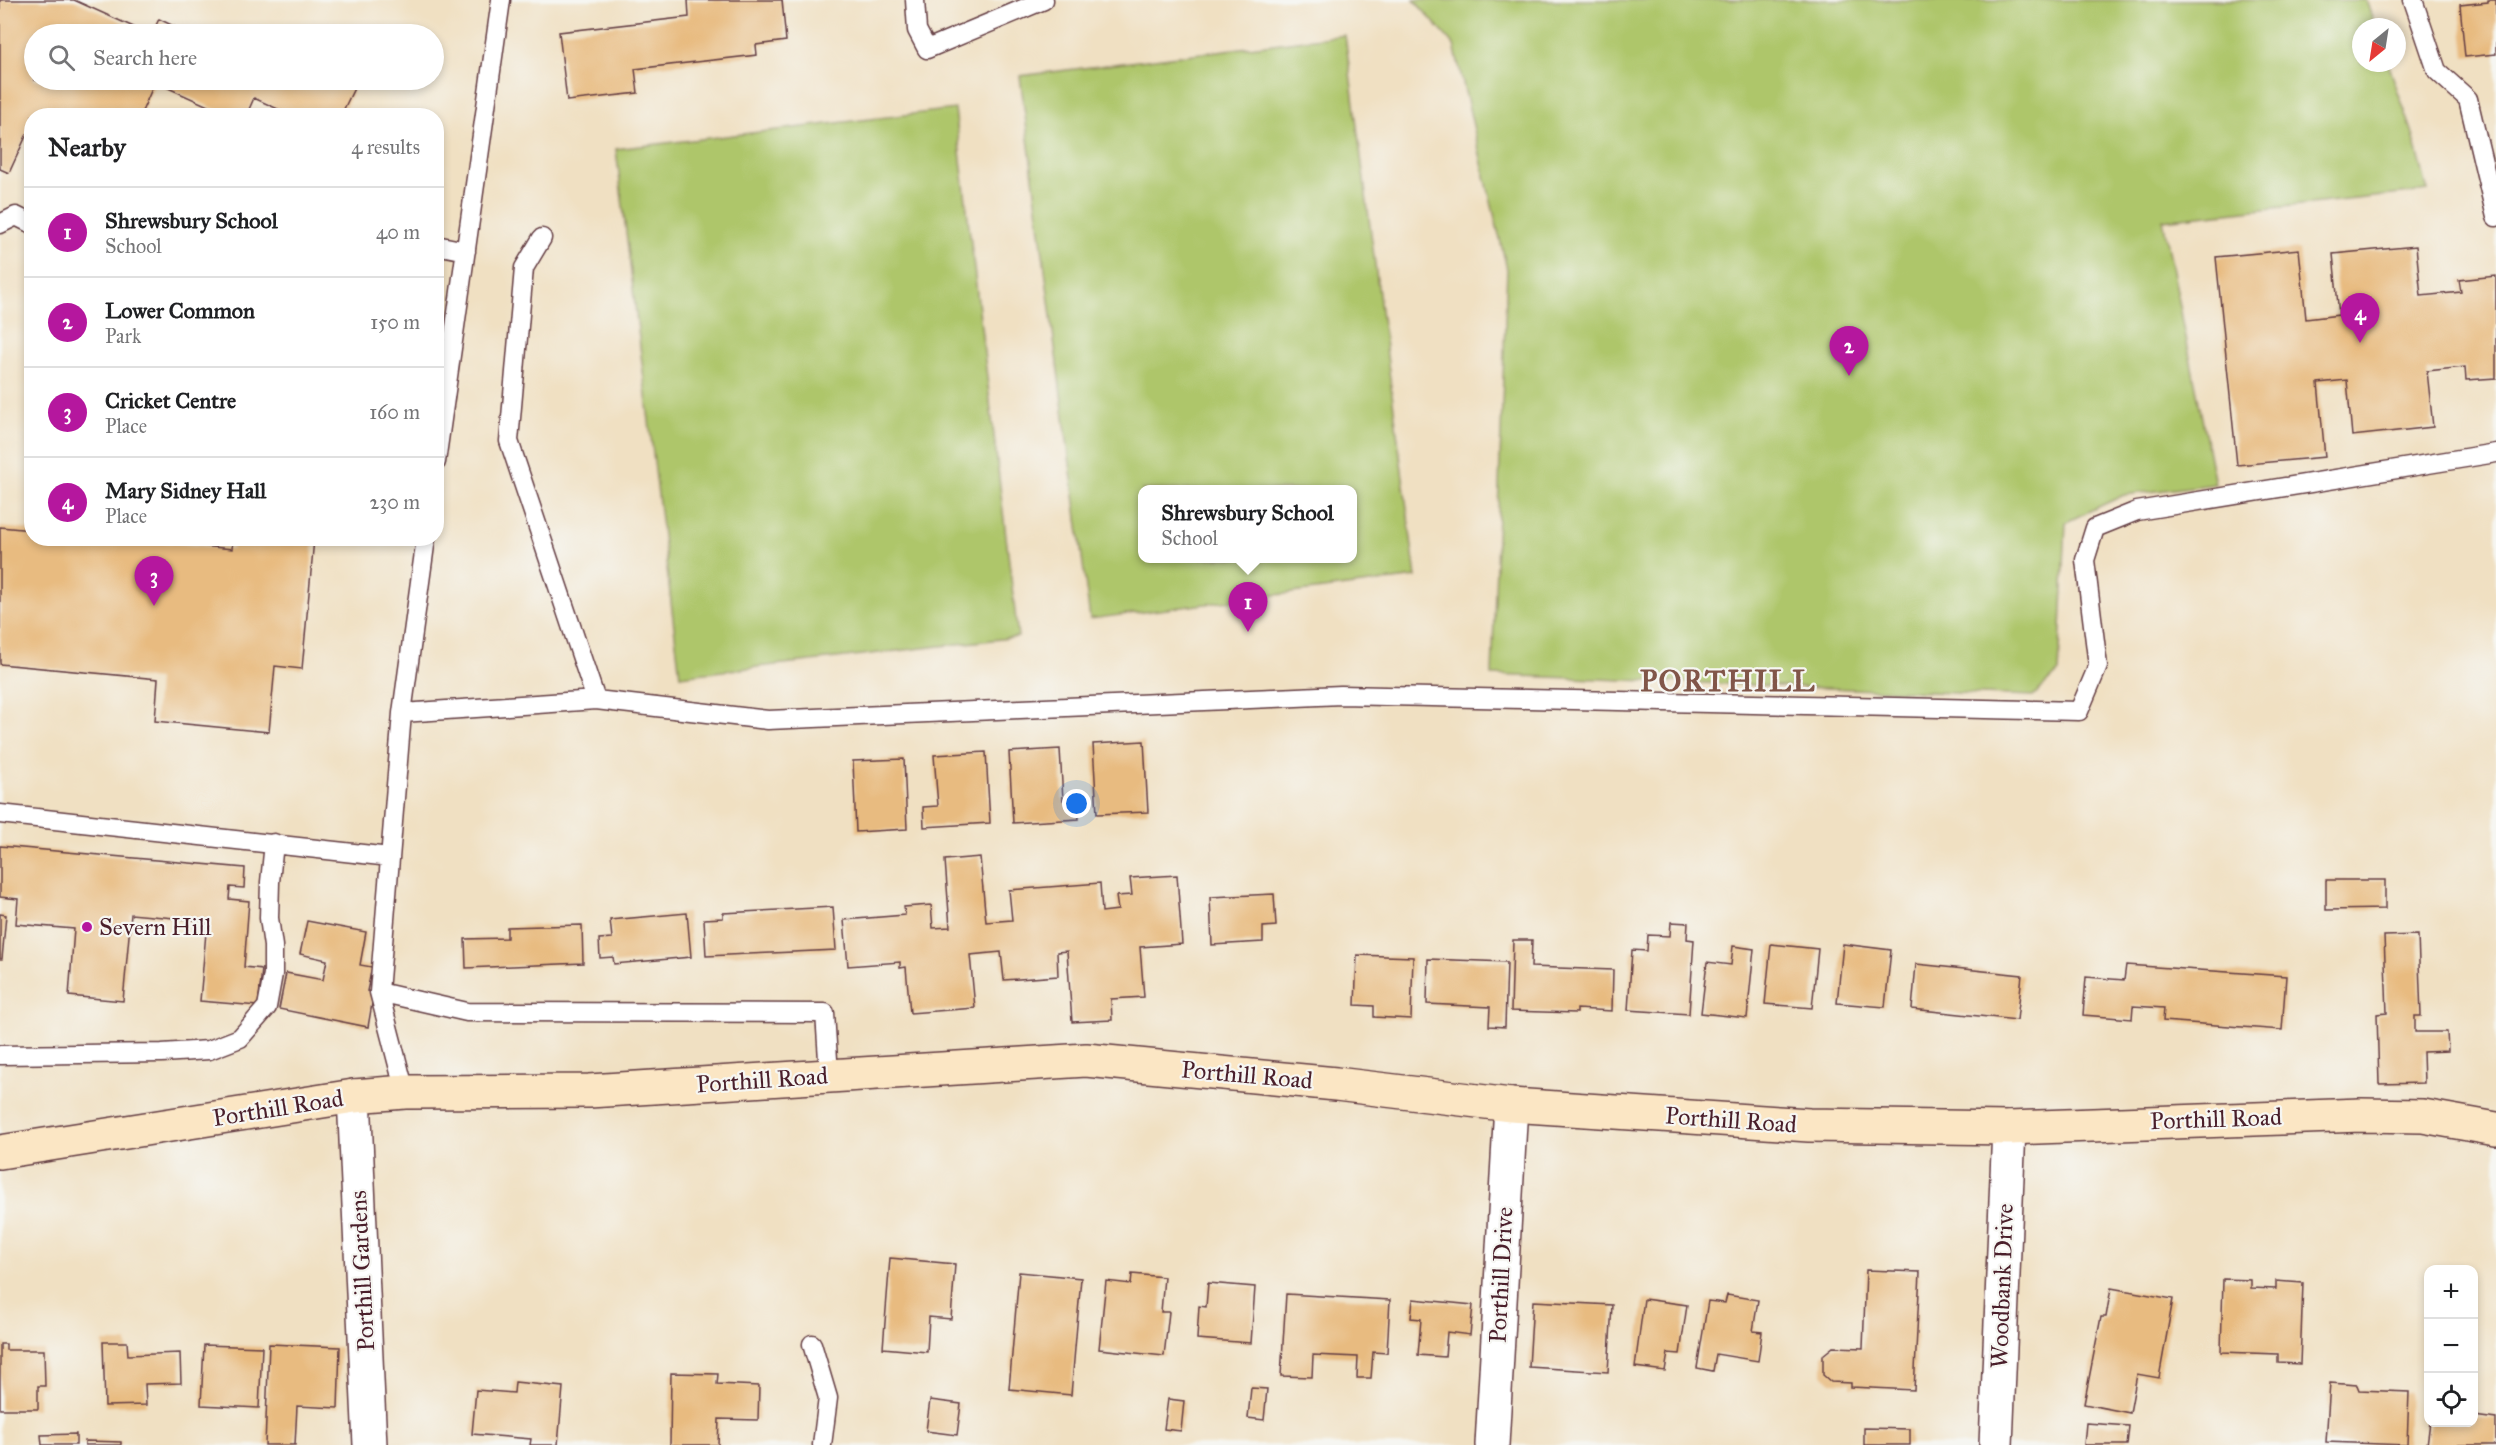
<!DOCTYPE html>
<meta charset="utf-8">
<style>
:root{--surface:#fff;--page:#f6f6f6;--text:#202124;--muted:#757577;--line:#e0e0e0;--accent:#b5179e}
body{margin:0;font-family:"IM FELL Great Primer",serif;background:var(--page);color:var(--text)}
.controls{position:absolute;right:18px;bottom:18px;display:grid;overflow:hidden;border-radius:12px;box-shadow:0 3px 9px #0003}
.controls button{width:54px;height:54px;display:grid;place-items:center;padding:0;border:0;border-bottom:2px solid var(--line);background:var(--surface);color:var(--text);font:30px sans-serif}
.compass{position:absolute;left:2352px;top:18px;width:54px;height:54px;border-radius:50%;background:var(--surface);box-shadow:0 3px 9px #0003;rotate:210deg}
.you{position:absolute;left:1077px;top:804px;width:21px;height:21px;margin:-15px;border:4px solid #fff;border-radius:50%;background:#1a73e8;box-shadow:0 0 0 9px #1a73e833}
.badge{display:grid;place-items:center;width:39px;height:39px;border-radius:50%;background:var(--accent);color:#fff;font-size:20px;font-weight:700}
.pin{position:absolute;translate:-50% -50px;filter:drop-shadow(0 2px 3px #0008)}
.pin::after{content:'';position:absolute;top:32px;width:21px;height:18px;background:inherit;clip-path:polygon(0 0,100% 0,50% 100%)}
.popup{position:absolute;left:1138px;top:485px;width:219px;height:78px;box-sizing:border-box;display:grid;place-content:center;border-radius:12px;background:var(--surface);filter:drop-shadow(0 2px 4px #0005);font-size:20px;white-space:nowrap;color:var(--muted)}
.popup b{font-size:22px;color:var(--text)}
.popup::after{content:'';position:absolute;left:50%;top:100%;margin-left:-12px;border:12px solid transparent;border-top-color:var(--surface)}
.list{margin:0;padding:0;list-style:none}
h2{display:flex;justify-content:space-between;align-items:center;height:78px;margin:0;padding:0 24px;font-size:26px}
h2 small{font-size:20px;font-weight:400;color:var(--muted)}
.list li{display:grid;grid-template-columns:39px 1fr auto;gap:18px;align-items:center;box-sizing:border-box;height:90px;padding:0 24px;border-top:2px solid var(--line)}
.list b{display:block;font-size:22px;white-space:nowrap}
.list p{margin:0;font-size:20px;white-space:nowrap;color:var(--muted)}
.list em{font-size:20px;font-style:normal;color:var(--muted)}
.icon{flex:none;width:33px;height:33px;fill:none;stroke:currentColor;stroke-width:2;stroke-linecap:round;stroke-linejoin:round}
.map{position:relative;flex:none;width:2496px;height:1445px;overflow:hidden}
.search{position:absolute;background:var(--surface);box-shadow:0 3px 9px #0003;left:24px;top:24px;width:420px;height:66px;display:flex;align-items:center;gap:15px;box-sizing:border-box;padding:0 21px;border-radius:33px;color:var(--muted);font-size:22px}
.panel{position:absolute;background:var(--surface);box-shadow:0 3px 9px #0003;left:24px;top:108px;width:420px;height:438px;border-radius:24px}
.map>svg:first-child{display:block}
.green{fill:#aec66b;stroke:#7c724b;stroke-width:1.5;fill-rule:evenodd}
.building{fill:#e8bb80}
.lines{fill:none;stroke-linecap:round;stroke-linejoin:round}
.lane-casing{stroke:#633c42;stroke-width:21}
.street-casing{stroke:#633c42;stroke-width:36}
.secondary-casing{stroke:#633c42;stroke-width:36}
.lane{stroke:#fff;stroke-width:18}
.street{stroke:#fff;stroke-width:33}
.secondary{stroke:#fbe6c4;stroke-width:33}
.poi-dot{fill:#b5179e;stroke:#f6f6f2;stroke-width:2}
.labels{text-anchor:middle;stroke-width:4.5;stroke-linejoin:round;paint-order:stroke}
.poi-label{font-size:24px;fill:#4a1f2b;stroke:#f6f6f2;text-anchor:start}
.street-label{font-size:24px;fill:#4a1f2b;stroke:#f6f6f2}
.district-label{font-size:30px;font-weight:bold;letter-spacing:1.5px;fill:#815649;stroke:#f6f6f2}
</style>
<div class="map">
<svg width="2496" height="1445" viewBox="0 0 2496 1445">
<rect width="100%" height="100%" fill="#f6f6f2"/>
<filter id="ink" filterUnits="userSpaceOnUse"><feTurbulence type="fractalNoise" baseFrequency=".0167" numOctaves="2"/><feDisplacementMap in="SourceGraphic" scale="12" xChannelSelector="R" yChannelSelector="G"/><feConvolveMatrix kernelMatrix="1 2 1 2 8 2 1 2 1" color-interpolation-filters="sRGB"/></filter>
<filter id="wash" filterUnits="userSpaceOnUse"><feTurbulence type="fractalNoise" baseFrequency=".008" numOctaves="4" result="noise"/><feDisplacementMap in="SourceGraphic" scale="24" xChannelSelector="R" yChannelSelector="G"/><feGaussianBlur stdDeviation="1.35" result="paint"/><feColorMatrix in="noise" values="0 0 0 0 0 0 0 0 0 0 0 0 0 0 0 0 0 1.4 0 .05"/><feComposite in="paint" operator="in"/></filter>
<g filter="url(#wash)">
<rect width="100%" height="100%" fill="#f0e0c2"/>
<path class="green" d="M1414 0H2366L2375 27H2361V63H2388L2412 131 2428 191 2163 220 2215 484 2124 495 2066 522 2059 672 2033 696 1492 675 1507 269 1454 45Z
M1345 35 1416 577 1090 619 1020 76ZM1143 490H1353V558H1143Z
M955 109 1018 637 680 676 616 149Z"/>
<g id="blocks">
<path class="building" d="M0 0H74L149 34H34V80H358L344 109 358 116H293L254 98 246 116H230L155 82 140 116H32V136L27 134 9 173 0 169Z
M688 0H782L786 41 756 45 757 55 635 69 638 93 567 101 559 32 689 17Z
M2488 0H2496V54L2465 57 2460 5 2488 2Z
M159 19 180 29 178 34H152Z
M2416 246 2421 296 2461 292 2459 280 2496 276V378L2466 380 2465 367 2427 371 2433 427 2352 436 2347 380 2318 383 2325 457 2237 465 2216 257 2299 249 2306 319 2339 315 2333 254Z
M0 527 32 530V538H124L232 549 233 538 314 539 302 669 275 666 269 732 155 721 158 679 0 664Z
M1144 741 1148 812 1097 814 1093 744Z
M1060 749 1063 800H1077L1079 819 1013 823 1009 752Z
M986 752 990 823 924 827 923 807 938 806 934 755Z
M904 759 907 829 856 832 853 761Z
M0 846 245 868 244 888 230 887 229 899 249 901 244 967 262 969 258 1006 200 1001 207 921 131 914 123 1001 69 996 74 929 16 924 18 899 0 897Z
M980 857 986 922 1012 920 1009 890 1100 883 1102 912 1118 910 1116 896 1132 895 1130 878 1177 875 1182 944 1140 947 1144 997 1111 999 1112 1020 1072 1022 1067 951 1057 952 1058 976 1004 980 1001 952 970 955 975 1008 910 1013 906 967 900 968V962L848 966 844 920 905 915 904 907 931 905 933 928 950 927 945 860Z
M2326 880H2385V909L2326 910Z
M1274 894 1276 926 1263 927V942L1212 945 1210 897Z
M833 907 836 950 706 956 704 919 723 918V913Z
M687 913 691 957 614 964 613 957 600 958 599 939 612 938 610 920Z
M0 914 6 915 2 959H0Z
M307 921 366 932 360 965 372 967 367 991 374 992 368 1027 279 1009 286 973 323 980 327 960 300 954Z
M1671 922 1688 923 1687 939 1694 940 1689 1014 1628 1010 1632 950 1647 951 1648 935 1670 936Z
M582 925 583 963 466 968 465 939 507 938V927Z
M2418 935 2421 1016H2415V1032H2447L2448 1051 2423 1052 2424 1083 2379 1084 2377 1014 2387 1013 2384 936Z
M1513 940H1532L1531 967 1613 970 1612 1011 1577 1009V1013L1511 1011Z
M1771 944 1818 949 1812 1008 1765 1004Z
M1843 944 1891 950 1885 1007 1837 1003Z
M1733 946 1754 949 1747 1018 1701 1013 1707 962 1731 965Z
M1357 955 1413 957 1411 1019 1374 1017V1006L1355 1005Z
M1428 959 1507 962 1505 1027 1489 1026 1490 1007 1427 1004Z
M1916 964 2022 975 2017 1020 1912 1009Z
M2126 965 2286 976 2282 1030 2163 1021 2164 1008 2133 1006 2132 1019 2083 1015 2086 977 2124 980Z
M890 1258 955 1264 951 1319 929 1317 927 1352 883 1348Z
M1866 1270 1920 1272 1914 1390 1851 1387V1383L1831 1382 1823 1375V1355L1833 1347 1863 1348Z
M1019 1272 1081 1278 1071 1395 1009 1389Z
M1132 1274 1164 1277 1161 1312H1169L1164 1356 1099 1349 1106 1281 1131 1284Z
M2223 1279 2251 1280V1288L2276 1289V1281L2303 1283 2300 1364 2278 1363V1354L2221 1352Z
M1208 1283 1255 1287 1251 1343 1197 1339 1199 1306 1206 1307Z
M2111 1288 2173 1299 2159 1378 2137 1374 2130 1413 2084 1404 2101 1317H2106Z
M1286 1294 1390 1300 1387 1353 1373 1352 1371 1378H1357L1358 1357 1313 1355 1312 1377 1281 1376Z
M1727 1295 1758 1300 1753 1331 1762 1332 1758 1361 1716 1354 1713 1371 1697 1368 1708 1301 1725 1303Z
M1413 1299 1473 1305 1470 1335 1447 1332 1445 1357 1418 1355 1421 1319 1411 1318Z
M1644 1299 1687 1305 1680 1354 1668 1353 1665 1371 1635 1367Z
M1533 1301 1612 1305 1608 1372 1529 1367Z
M103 1342H127L128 1355 180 1353 181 1383 145 1384 146 1405 105 1406Z
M0 1344H6V1350H44L45 1386H38V1409H0Z
M269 1344 340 1347 338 1408 297 1406 295 1445H265Z
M204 1345 262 1347 259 1408 201 1405Z
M671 1373 718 1374 717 1384 759 1386 758 1420 719 1419 718 1445H670Z
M515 1382 563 1387 558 1445H530L531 1439 472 1434 476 1390 514 1393Z
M2330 1383 2357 1385 2359 1390 2409 1392 2407 1445 2326 1442Z
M1251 1388 1267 1389 1264 1420 1248 1418Z
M1168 1399 1184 1401 1181 1431 1164 1429Z
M930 1400 961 1404 957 1435 926 1431Z
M2474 1416 2496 1419V1445H2427L2430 1422H2474Z
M2086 1423 2129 1426 2127 1445H2084Z
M1864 1428 1910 1429V1445H1864Z
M76 1434V1445H42L41 1435Z
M85 1441 121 1442V1445H85Z"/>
</g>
</g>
<g filter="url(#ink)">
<use href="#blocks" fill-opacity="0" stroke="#633c42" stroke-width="1.5"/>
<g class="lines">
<defs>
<path id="lane" d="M915 0 917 30 927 49 1044 0
M2413 0 2437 71 2468 99 2496 217
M0 224 16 216 32 224
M542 238 524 268 509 441 596 700
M436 245 466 251
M436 462 501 0
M402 713 596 700 768 720 1341 695 2079 711 2098 666 2085 560 2095 528 2137 511 2496 453
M0 814 390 857
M379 992 467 1012 825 1013 829 1075
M0 1055 162 1053 209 1050 240 1038 267 1007 273 974V946L269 918 270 882 274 843
M405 1092 379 992 402 713 426 538
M812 1344 828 1398 822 1445"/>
<path id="street" d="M354 1096 370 1445
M1492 1445 1511 1105
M1996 1445 2009 1128"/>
<path id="secondary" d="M0 1152 354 1096 405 1092 589 1091 1086 1060 1336 1084 1511 1105 1809 1125 2009 1128 2361 1115 2423 1116 2496 1129"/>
</defs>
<use href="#lane" class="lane-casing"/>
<use href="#street" class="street-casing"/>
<use href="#secondary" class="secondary-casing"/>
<use href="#lane" class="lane"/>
<use href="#street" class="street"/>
<use href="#secondary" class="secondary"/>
</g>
</g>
<circle class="poi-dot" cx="87" cy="927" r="6"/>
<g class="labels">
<g class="poi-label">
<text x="99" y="935">Severn Hill</text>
</g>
<g class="street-label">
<text transform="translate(1247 1075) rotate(5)" y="8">Porthill Road</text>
<text transform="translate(762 1080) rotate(-4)" y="8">Porthill Road</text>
<text transform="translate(278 1108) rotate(-9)" y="8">Porthill Road</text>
<text transform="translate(2216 1119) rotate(-2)" y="8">Porthill Road</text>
<text transform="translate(1731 1120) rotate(4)" y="8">Porthill Road</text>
<text transform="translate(362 1271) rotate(-93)" y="8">Porthill Gardens</text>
<text transform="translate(1501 1275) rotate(-87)" y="8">Porthill Drive</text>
<text transform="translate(2002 1286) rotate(-88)" y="8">Woodbank Drive</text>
</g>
<g class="district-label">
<text x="1728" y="691">PORTHILL</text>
</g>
</g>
</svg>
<div class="controls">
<button>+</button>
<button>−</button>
<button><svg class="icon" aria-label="locate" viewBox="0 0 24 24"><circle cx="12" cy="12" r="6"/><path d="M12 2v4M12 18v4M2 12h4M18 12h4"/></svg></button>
</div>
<svg class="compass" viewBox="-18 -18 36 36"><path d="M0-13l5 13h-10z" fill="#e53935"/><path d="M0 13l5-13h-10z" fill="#757577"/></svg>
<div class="you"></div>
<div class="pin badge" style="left:1248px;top:632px">1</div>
<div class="popup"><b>Shrewsbury School</b>School</div>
<div class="pin badge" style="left:1849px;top:376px">2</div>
<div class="pin badge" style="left:154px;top:606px">3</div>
<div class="pin badge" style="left:2360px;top:343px">4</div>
<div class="search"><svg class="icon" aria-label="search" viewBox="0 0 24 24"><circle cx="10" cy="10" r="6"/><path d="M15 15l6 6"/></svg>Search here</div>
<section class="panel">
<h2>Nearby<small>4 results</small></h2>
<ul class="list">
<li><span class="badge">1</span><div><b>Shrewsbury School</b><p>School</p></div><em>40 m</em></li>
<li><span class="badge">2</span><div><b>Lower Common</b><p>Park</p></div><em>150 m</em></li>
<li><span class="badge">3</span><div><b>Cricket Centre</b><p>Place</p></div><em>160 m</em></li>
<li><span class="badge">4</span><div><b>Mary Sidney Hall</b><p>Place</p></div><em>230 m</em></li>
</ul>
</section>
</div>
